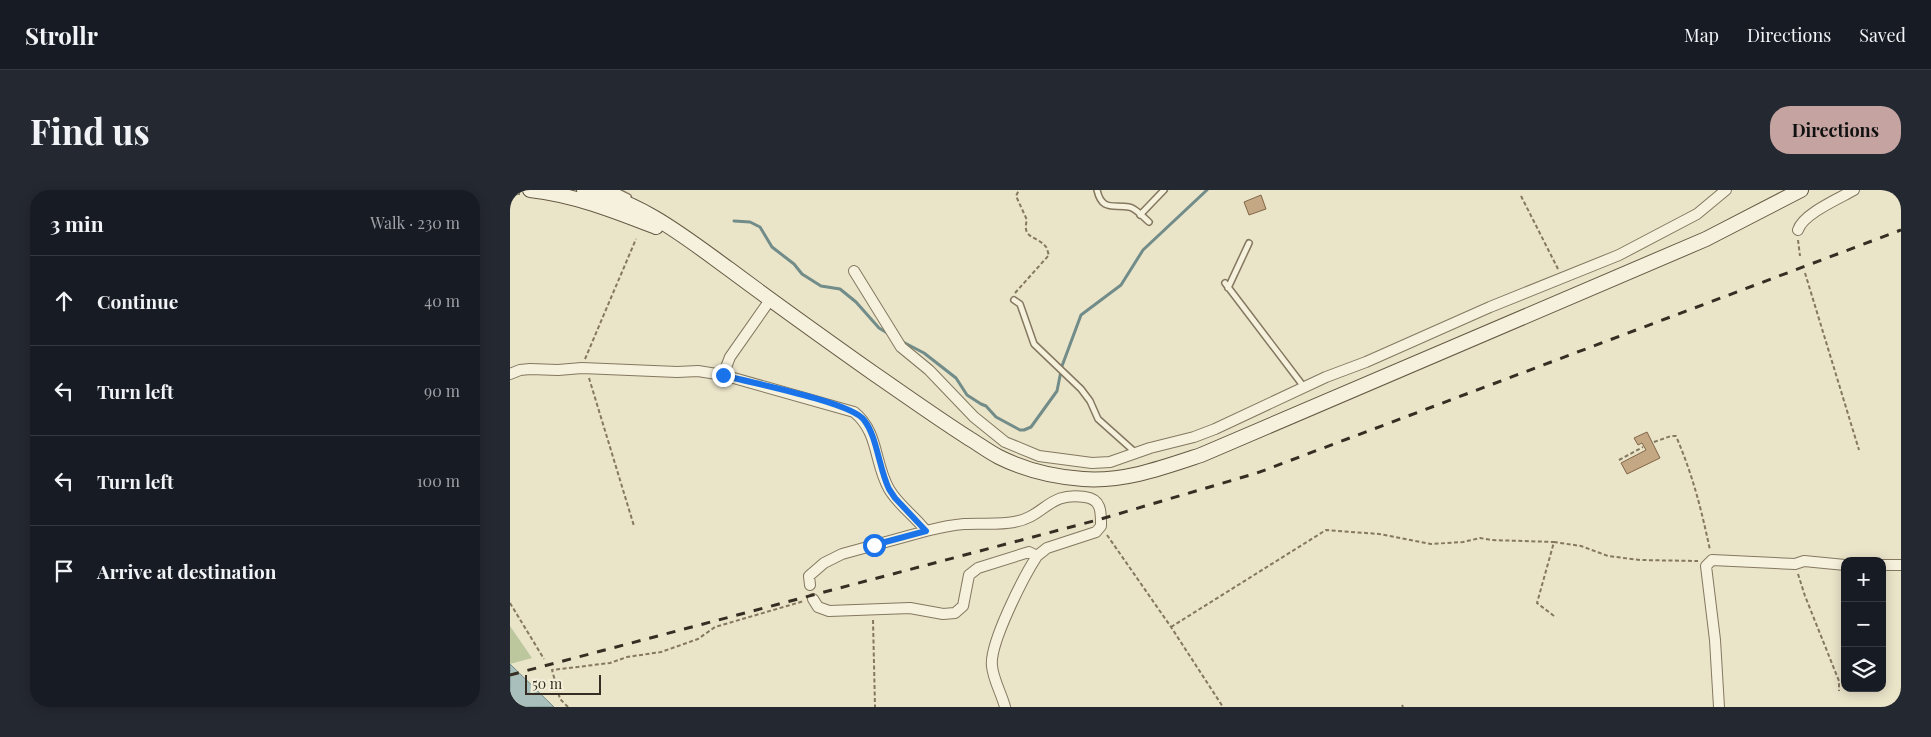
<!DOCTYPE html>
<meta charset="utf-8">
<style>
:root{--surface:#171b24;--page:#242831;--text:#f1f3f6;--muted:#9ea1a6;--line:#363941;--accent:#c4a3a0}
body{margin:0;font-family:"Playfair Display",serif;background:var(--page);color:var(--text)}
.controls{position:absolute;right:15px;bottom:15px;display:grid;overflow:hidden;border-radius:10px;box-shadow:0 2px 12px #0003}
.controls button{width:45px;height:45px;display:grid;place-items:center;padding:0;border:0;border-bottom:1px solid var(--line);background:var(--surface);color:var(--text);font:25px sans-serif}
.scale{position:absolute;left:15px;bottom:12px;width:76px;box-sizing:border-box;padding-left:5px;border:2px solid #362e22;border-top:0;font-size:14px;line-height:18px;white-space:nowrap;color:#362e22;-webkit-text-stroke:4px #f2eed8;paint-order:stroke}
.stop{position:absolute;width:15px;height:15px;margin:-11px;border:4px solid #1a73e8;border-radius:50%;background:#fff}
.stop.end{background:#1a73e8;border-color:#fff;box-shadow:0 1px 5px #0008}
.list{margin:0;padding:0;list-style:none}
h2{display:flex;justify-content:space-between;align-items:center;height:65px;margin:0;padding:0 20px;font-size:21px}
h2 small{font-size:16px;font-weight:400;color:var(--muted)}
.list li{display:grid;grid-template-columns:32px 1fr auto;gap:15px;align-items:center;box-sizing:border-box;height:90px;padding:0 20px;border-top:1px solid var(--line)}
.list b{display:block;font-size:19px;white-space:nowrap}
.list em{font-size:16px;font-style:normal;color:var(--muted)}
.icon{flex:none;width:28px;height:28px;fill:none;stroke:currentColor;stroke-width:2;stroke-linecap:round;stroke-linejoin:round}
.map{position:relative;flex:none;width:1391px;height:517px;overflow:hidden;border-radius:20px}
header{display:flex;align-items:center;gap:30px;box-sizing:border-box;height:70px;padding:0 25px;background:var(--surface);border-bottom:1px solid var(--line)}
header strong{font-size:24px}
nav{display:flex;gap:28px;margin-inline-start:auto;font-size:18px}
.intro{display:flex;align-items:center;justify-content:space-between;box-sizing:border-box;height:120px;padding:0 30px}
h1{margin:0;font-size:35px}
.button{padding:12px 22px;border-radius:20px;background:var(--accent);color:#111;font-size:18px;font-weight:700}
main{display:flex;gap:30px;padding:0 30px}
aside{flex:1;background:var(--surface);border-radius:20px;box-shadow:0 2px 12px #0003}
.map>svg:first-child{display:block}
.green{fill:#bdc79e}
.water{fill:#a9bfbb;stroke:#718c89}
.lines{fill:none;stroke-linecap:round;stroke-linejoin:round}
.stream{stroke:#718c89;stroke-width:3}
.building{fill:#c4a783;stroke:#816648}
.lane-casing{stroke:#847860;stroke-width:8}
.street-casing{stroke:#847860;stroke-width:12}
.secondary-casing{stroke:#665943;stroke-width:16}
.path{stroke:#847860;stroke-width:2;stroke-dasharray:4 2.5;stroke-linecap:butt}
.lane{stroke:#f5f1dc;stroke-width:5}
.street{stroke:#f5f1dc;stroke-width:10}
.secondary{stroke:#f5f1dc;stroke-width:14}
.rail{stroke:#362e22;stroke-width:3;stroke-dasharray:9 9;stroke-linecap:butt}
.route{stroke:#1a73e8;stroke-width:6}
</style>
<header>
<strong>Strollr</strong>
<nav><a>Map</a><a>Directions</a><a>Saved</a></nav>
</header>
<div class="intro"><h1>Find us</h1><a class="button">Directions</a></div>
<main>
<aside>
<h2>3 min<small>Walk · 230 m</small></h2>
<ul class="list">
<li><svg class="icon" aria-label="ahead" viewBox="0 0 24 24"><path d="M12 20V5M6 11l6-6 6 6"/></svg><div><b>Continue</b></div><em>40 m</em></li>
<li><svg class="icon" aria-label="left" viewBox="0 0 24 24"><path d="M17 20v-9H6M10 6l-5 5 5 5"/></svg><div><b>Turn left</b></div><em>90 m</em></li>
<li><svg class="icon" aria-label="left" viewBox="0 0 24 24"><path d="M17 20v-9H6M10 6l-5 5 5 5"/></svg><div><b>Turn left</b></div><em>100 m</em></li>
<li><svg class="icon" aria-label="arrive" viewBox="0 0 24 24"><path d="M6 21V4h12l-3 4 3 4H6"/></svg><div><b>Arrive at destination</b></div></li>
</ul>
</aside>
<div class="map">
<svg width="1391" height="517" viewBox="0 0 1391 517">
<rect width="100%" height="100%" fill="#eae4c9"/>
<path class="green" d="M0 436 22 468 0 474Z"/>
<path class="water" d="M0 474 44 517H0Z"/>
<g class="lines">
<path class="stream" d="M224 31 240 32 250 37 262 57 284 74 292 84 311 96 330 99 346 112 369 138 379 144
M391 151 414 163 446 188 457 205 471 214 476 216 486 227 510 240H514L521 237 547 201 552 176 571 125 611 95 633 60 697 0"/>
</g>
<path class="building" d="M751 5 756 19 739 25 734 12Z
M1137 242 1150 268 1117 284 1111 273 1136 260 1132 253 1128 255 1124 248Z"/>
<g class="lines">
<defs>
<path id="lane" d="M104 0 118 7
M587 0C592 22 604 14 619 17 626 18 634 28 639 32
M630 25 654 0
M715 93 794 197
M718 98 739 53
M504 110 510 114 524 154 571 199 580 211 588 229 626 263"/>
<path id="street" d="M1288 40C1293 24 1328 9 1344 0
M344 81 391 157 419 180 464 227 495 252 529 266 582 273 600 272 640 258 684 247 705 239 816 187 856 172 980 117 1109 65 1187 24 1216 0
M0 184 10 180 20 179 48 180 72 178 167 182 188 181 213 185 220 167 260 110
M213 185 344 222C369 242 364 273 379 299 388 315 405 326 416 341 428 338 441 335 454 334 471 333 488 335 504 332 535 327 538 301 575 307 592 309 591 323 591 336L586 342 537 358 527 366C514 386 479 454 482 476 483 489 492 505 495 517
M1372 375H1391
M300 395 299 386 314 373 332 364 416 341
M303 409 308 417 319 421 400 418 433 424 445 423 453 416 459 385 468 378 519 362 527 366
M1209 517 1205 450 1196 376 1202 370 1285 374 1294 371 1335 375"/>
<path id="secondary" d="M20 0C65 5 105 21 146 37
M74 0C129 10 175 47 219 79 266 114 315 149 363 183 395 205 427 228 460 249 470 255 479 262 489 267 515 280 544 287 573 289 614 292 652 278 691 265L1196 49 1291 0"/>
</defs>
<use href="#lane" class="lane-casing"/>
<use href="#street" class="street-casing"/>
<use href="#secondary" class="secondary-casing"/>
<path class="path" d="M0 4H10
M1011 6 1048 79
M1288 50 1290 66
M1295 83 1349 260
M505 103 539 65C538 64 537 57 536 57 528 46 511 49 517 30L506 6 509 0
M75 169 126 49
M79 188 124 336
M1144 252 1161 246H1166C1183 286 1191 318 1200 360
M1109 270 1133 257
M597 345 661 437 713 517
M1288 384 1295 406 1329 491V501
M0 413 34 469
M1044 426 1027 413 1044 352 1071 356 1098 366 1130 370 1188 371
M363 430 365 517
M661 437 816 340 869 344 921 354 953 352 970 348 981 350 1044 352
M892 515 893 517
M58 517 50 509 42 480 100 473 117 467 151 462 188 449 205 437 294 411"/>
<use href="#lane" class="lane"/>
<use href="#street" class="street"/>
<use href="#secondary" class="secondary"/>
<path class="rail" d="M0 485 591 329 747 283 1391 40"/>
</g>
<g class="lines">
<path class="route" d="M213 185C240 193 341 212 354 230 367 246 369 279 379 299L385 308 416 341 364 355"/>
</g>
</svg>
<div class="controls">
<button>+</button>
<button>−</button>
<button><svg class="icon" aria-label="layers" viewBox="0 0 24 24"><path d="M12 4l9 5-9 5-9-5zM3 14l9 5 9-5"/></svg></button>
</div>
<div class="scale">50 m</div>
<div class="stop" style="left:364px;top:355px"></div>
<div class="stop end" style="left:213px;top:185px"></div>
</div>
</main>
